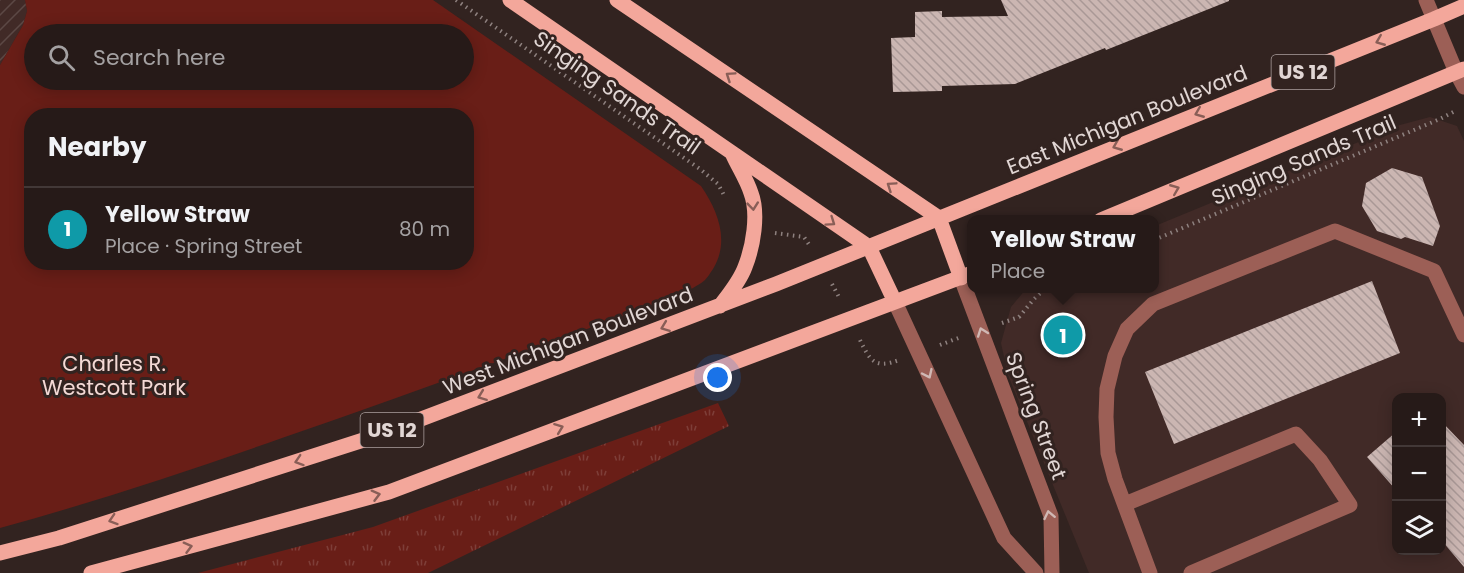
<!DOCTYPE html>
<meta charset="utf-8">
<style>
:root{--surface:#261a18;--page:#322725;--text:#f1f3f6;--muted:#a4a1a2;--line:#423837;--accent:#d93025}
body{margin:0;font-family:Poppins,sans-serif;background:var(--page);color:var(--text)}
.controls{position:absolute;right:18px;bottom:18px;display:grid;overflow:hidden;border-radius:12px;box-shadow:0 3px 15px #0003}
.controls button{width:54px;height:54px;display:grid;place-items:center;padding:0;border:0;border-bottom:2px solid var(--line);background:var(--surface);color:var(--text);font:30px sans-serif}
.you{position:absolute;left:718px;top:378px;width:21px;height:21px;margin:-15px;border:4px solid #fff;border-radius:50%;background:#1a73e8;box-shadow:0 0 0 9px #1a73e833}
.badge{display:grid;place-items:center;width:39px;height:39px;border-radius:50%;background:var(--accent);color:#fff;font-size:20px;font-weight:700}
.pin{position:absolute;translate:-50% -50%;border:3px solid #fff;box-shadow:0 2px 6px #0006}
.popup{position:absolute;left:967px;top:215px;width:192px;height:78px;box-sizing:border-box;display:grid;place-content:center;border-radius:12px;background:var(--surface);filter:drop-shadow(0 2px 4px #0005);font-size:20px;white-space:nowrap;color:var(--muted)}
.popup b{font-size:22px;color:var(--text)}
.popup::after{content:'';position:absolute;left:50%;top:100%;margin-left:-12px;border:12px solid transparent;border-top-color:var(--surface)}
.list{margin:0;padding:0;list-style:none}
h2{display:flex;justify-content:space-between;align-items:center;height:78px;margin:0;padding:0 24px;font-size:26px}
h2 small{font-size:20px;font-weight:400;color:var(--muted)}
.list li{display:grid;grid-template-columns:39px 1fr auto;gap:18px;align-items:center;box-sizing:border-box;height:84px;padding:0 24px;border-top:2px solid var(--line)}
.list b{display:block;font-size:22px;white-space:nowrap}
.list p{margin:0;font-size:20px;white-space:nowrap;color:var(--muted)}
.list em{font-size:20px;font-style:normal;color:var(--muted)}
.icon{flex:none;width:33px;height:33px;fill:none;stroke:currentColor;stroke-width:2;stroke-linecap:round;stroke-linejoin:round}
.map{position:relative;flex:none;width:1464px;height:573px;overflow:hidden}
.search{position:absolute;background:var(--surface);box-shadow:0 3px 15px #0003;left:24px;top:24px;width:450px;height:66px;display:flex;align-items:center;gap:15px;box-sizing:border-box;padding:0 21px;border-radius:33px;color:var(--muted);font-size:22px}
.panel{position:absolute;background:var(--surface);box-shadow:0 3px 15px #0003;left:24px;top:108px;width:450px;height:162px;border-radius:24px}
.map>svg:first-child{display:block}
.built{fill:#412a27;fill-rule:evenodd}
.industrial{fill:url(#industrial-furrows)}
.grass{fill:url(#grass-tufts)}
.green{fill:#691e17;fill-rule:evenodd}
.building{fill:url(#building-back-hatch)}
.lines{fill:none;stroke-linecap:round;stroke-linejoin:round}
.path{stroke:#8e817f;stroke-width:4;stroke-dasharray:1.5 4.5;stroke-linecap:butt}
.minor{stroke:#9c5f56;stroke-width:15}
.major{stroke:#f3a79b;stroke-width:15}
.oneway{stroke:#895e57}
.oneway2{stroke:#d0b8b4}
.labels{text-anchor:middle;stroke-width:6;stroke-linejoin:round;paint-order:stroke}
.shield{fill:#322320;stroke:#aca09e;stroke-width:1.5}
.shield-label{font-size:20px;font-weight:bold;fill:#e1d6d4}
.street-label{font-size:21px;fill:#e1d6d4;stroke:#322320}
.park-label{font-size:21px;fill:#f4d9d5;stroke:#322320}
</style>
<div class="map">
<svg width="1464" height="573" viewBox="0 0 1464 573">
<defs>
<pattern id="industrial-furrows" width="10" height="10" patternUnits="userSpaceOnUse" patternTransform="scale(1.5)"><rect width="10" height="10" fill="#412a27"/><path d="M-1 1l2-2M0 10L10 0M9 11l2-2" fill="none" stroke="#5c4845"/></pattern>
<pattern id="grass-tufts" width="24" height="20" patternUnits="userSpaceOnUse" patternTransform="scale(1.5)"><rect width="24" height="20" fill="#691e17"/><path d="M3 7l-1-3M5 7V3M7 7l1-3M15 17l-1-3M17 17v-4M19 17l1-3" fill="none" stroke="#7e3e38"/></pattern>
<pattern id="building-back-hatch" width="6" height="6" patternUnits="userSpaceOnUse" patternTransform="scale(1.5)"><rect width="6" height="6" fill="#cbb6b2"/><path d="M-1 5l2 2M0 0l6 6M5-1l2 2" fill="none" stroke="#a99896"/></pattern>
</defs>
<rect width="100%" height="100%" fill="#322320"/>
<path class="built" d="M1430 117 1457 126 1464 141V573H1089L1008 375 1001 343 1011 307 1026 289 1154 288 1155 226 1400 125ZM1396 398H1442V550H1396Z"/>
<path class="industrial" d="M0 0H25L27 11 23 25 0 65Z"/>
<path class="grass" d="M718 403 729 426 428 573H198L373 527Z"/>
<path class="green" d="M25 0H433L701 186C718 211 730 241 713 269 710 273 708 277 705 280 698 286 688 290 681 295 548 343 415 392 282 438 189 471 95 502 0 528V65L23 25 27 11ZM34 34H464V80H34ZM32 116H466V262H32Z"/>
<path class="building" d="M1001 0H1229V1L1106 50 1105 48 1015 84 942 86V91L893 92 891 38 915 37V12L942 11V17L1008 16Z
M1392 168 1422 177 1440 226 1433 246 1405 237 1401 239 1377 231 1362 206 1366 183Z
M1372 281 1400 353 1174 444 1145 372Z
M1442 422 1464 445V567L1442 541Z
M1396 432V490L1367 457Z"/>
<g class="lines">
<path class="path" d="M456 0 700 169 718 184 725 197
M775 233 804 237 810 246
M1154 240 1440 119 1457 110
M832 284 840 299
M1002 323 1019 317 1034 299 1046 288
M860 340C870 361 875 369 899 360
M940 345 961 337"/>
<path class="minor" d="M1426 0 1456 72 1464 87
M961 278 1051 516 1052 573
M895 302 1004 538 1036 573
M1125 504 1296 434 1320 460 1350 505 1191 573
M1150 573 1115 479 1108 453 1106 417 1107 389 1115 356 1127 329 1153 304 1335 231 1434 271 1464 335"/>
<path class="major" d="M510 0 869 247 895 302
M617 0 939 218 961 278
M1101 220 1464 69
M720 306C729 294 740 281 745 267 753 247 759 214 751 193 747 180 739 168 733 155
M0 553 59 538 379 435 776 284 1434 19 1464 6
M91 573 389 492 972 273"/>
</g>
<defs><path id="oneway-chevron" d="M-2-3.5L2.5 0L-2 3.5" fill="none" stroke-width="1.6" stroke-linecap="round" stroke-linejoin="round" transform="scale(1.5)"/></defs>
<g class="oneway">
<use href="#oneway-chevron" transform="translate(1380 41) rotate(158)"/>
<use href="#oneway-chevron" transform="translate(730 76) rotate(-146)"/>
<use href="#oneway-chevron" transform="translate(1199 113) rotate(158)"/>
<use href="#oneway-chevron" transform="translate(1117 146) rotate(158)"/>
<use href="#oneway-chevron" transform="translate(891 186) rotate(-146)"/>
<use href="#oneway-chevron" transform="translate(1175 189) rotate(-22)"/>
<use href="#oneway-chevron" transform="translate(753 206) rotate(84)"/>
<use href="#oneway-chevron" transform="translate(831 222) rotate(35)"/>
<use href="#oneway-chevron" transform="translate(665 327) rotate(159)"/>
<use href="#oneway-chevron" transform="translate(482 396) rotate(159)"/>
<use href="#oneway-chevron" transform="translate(559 428) rotate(-21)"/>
<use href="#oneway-chevron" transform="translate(299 461) rotate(162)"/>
<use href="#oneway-chevron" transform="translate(376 495) rotate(-15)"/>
<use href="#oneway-chevron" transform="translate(113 520) rotate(162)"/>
<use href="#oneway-chevron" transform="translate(188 547) rotate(-15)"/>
</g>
<g class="oneway2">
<use href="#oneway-chevron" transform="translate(982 332) rotate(-110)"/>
<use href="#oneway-chevron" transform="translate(928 374) rotate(65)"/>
<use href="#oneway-chevron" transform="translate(1049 515) rotate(-102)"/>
</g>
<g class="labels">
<g class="shield">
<rect x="1271.5" y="55" width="63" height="34" rx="4.5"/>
<rect x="360.5" y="413" width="63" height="34" rx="4.5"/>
</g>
<g class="shield-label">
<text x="1303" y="79">US 12</text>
<text x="392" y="437">US 12</text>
</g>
<g class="street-label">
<text transform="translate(617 93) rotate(35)" y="7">Singing Sands Trail</text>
<text transform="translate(1127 120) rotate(-22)" y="7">East Michigan Boulevard</text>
<text transform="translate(1304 160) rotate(-23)" y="7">Singing Sands Trail</text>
<text transform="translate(568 341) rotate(-21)" y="7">West Michigan Boulevard</text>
<text transform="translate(1036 416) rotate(69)" y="7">Spring Street</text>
</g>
<g class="park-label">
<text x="114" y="371">Charles R.<tspan x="114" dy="24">Westcott Park</tspan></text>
</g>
</g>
</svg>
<div class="controls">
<button>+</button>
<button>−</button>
<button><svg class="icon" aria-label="layers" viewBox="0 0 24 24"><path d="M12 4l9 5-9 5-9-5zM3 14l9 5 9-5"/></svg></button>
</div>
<div class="you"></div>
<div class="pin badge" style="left:1063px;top:335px;background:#0f9aa8">1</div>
<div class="popup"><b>Yellow Straw</b>Place</div>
<div class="search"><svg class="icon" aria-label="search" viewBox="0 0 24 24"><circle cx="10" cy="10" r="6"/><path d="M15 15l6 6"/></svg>Search here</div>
<section class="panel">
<h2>Nearby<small></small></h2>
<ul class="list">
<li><span class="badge" style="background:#0f9aa8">1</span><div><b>Yellow Straw</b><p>Place · Spring Street</p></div><em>80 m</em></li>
</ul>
</section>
</div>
